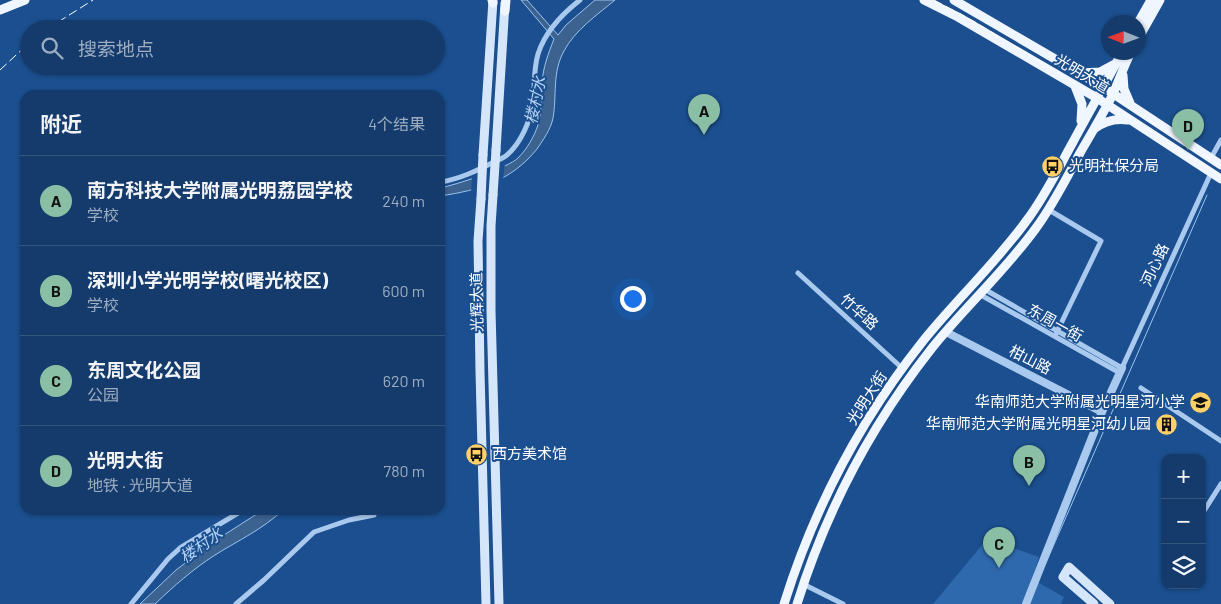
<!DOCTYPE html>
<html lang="zh">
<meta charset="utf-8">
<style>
:root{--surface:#143b6b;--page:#1d4271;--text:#f1f3f6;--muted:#9dadc1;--line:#33557e;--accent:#8abfa5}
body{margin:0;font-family:Barlow,"Noto Sans SC",sans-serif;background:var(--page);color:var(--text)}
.controls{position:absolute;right:15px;bottom:15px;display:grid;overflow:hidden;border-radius:10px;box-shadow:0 1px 4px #0004}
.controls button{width:45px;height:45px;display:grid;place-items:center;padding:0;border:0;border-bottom:1px solid var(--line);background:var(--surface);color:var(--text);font:25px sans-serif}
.compass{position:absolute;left:1101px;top:15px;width:45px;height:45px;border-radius:50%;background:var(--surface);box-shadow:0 1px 4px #0004;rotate:271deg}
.you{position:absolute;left:632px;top:298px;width:18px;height:18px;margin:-12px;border:4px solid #fff;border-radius:50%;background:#1a73e8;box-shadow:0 0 0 8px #1a73e833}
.badge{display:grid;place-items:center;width:32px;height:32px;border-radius:50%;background:var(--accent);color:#111;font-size:16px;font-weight:700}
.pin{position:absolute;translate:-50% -41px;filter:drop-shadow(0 1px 2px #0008)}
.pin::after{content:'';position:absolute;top:26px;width:18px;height:15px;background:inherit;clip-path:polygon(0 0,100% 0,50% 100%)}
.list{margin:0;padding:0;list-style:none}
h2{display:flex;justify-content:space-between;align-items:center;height:65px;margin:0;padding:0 20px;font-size:21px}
h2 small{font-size:16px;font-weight:400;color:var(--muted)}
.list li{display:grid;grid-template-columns:32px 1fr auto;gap:15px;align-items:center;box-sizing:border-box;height:90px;padding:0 20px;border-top:1px solid var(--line)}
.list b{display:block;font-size:19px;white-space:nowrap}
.list p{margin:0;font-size:16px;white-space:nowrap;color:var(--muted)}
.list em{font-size:16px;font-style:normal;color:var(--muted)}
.icon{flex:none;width:28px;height:28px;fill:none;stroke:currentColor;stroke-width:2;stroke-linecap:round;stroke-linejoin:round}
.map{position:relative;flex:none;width:1221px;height:604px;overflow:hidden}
.search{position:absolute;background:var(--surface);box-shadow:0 1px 4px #0004;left:20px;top:20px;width:425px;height:55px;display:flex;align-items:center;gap:12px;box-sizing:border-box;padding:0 18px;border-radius:28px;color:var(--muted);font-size:19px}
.panel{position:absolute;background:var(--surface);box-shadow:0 1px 4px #0004;left:20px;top:90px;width:425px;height:425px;border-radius:15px}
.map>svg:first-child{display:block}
.green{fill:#2e69ad}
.water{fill:#3c6290;stroke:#9cc4f0}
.pier{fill:#1b4f8f}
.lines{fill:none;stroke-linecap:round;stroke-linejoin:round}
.stream{stroke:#9cc4f0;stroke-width:1}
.minor{stroke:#a9c9ee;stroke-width:5}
.tertiary{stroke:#a9c9ee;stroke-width:8}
.secondary{stroke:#d6e6fa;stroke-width:9}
.primary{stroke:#f0f6ff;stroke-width:9}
.rail{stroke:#fff;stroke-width:1;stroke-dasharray:9 4;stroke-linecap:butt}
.secondary-bridge{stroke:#d6e6fa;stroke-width:9}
.labels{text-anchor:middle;stroke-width:4;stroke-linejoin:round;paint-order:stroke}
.street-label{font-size:15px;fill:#fff;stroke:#1b4f8f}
.poi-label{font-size:15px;fill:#fff;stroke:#1b4f8f;text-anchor:start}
.water-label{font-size:16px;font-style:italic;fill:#b5d3f5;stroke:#1b4f8f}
</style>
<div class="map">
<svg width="1221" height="604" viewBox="0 0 1221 604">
<rect width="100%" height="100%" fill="#1b4f8f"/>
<path class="green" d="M987 539 1039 557 1032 579 1064 597 1061 604H933Z"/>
<path class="water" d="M521 0H527L558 35 566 25 595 0H615C597 15 575 30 564 51 552 72 557 96 553 118 551 129 543 140 537 149 511 181 480 190 440 196V188C455 185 508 168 518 158 527 149 534 137 538 125 542 112 541 97 542 83 543 68 548 54 554 39Z
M263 510H283C263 529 239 540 215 555 193 569 174 586 155 604H140L176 570 210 544Z"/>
<path class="pier" d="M505 163 503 181 471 191 472 175Z"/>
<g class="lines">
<path class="stream" d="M1045 565 1207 195"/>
<path class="minor" d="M1211 158 1221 140
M440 182C460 179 476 171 494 162 498 160 504 158 507 155 521 143 530 121 533 104 535 87 533 71 538 54 545 32 562 14 580 0
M1049 210 1101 241 1055 336
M798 273 902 368
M984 289 1122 368 1211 173
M979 294 1120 373
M1141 388 1221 441
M1202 514 1221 484
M803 584 843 604
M131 604 168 559 180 548 243 510
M236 604 264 580 314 532 349 520 374 515"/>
<path class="tertiary" d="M946 332 1102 412
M1026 604 1102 412 1122 368"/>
<path class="secondary" d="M496 150 505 3
M483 155 493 0
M493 195 491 226V311L499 604
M481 199 478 241 480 371 486 604
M1094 604 1063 577 1069 567 1110 604"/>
<path class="primary" d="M492 0 493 3
M924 0 958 17 1097 98 1221 179
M954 0 1103 87 1221 165
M0 10 25 0
M505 11 506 0
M1138 23 1151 0
M1138 39 1160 0
M1080 73 1100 72 1115 64
M1123 75 1124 89 1130 103
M1075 86 1082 104 1081 121
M1094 129C1104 121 1115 118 1128 120
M784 604C814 508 861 419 923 341 956 300 996 263 1027 220 1045 196 1058 169 1073 142 1089 112 1106 83 1122 52
M797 604C826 511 872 424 932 348 965 307 1005 271 1036 228 1053 205 1066 179 1080 153 1091 134 1103 114 1113 94 1119 80 1124 66 1131 52"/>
<path class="rail" d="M934 0 975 22 1107 103 1221 177
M47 29 93 0
M1060 66 1112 96 1221 166
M0 70 29 43"/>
<path class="secondary-bridge" d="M493 195 496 150
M481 199 483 155"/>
</g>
<defs>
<symbol id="bus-disc" viewBox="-11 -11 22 22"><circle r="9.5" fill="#ffd166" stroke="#1b4f8f"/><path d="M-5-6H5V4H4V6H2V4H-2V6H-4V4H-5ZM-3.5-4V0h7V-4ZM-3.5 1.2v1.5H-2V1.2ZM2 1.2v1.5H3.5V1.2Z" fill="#111"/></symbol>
<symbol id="school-disc" viewBox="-11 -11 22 22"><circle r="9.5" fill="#ffd166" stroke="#1b4f8f"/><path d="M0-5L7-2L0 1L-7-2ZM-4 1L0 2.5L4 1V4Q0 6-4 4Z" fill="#111"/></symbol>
<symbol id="building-disc" viewBox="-11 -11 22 22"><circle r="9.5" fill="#ffd166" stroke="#1b4f8f"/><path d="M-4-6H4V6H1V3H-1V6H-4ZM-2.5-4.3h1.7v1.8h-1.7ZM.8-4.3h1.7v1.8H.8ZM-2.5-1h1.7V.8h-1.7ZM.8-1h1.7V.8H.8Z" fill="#111"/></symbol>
</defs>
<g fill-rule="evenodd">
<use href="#bus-disc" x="1040" y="154" width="25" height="25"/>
<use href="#school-disc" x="1188" y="390" width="25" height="25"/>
<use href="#building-disc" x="1154" y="412" width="25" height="25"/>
<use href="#bus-disc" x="464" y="442" width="25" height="25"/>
</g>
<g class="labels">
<g class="street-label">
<text transform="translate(1082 74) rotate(31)" y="5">光明大道</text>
<text transform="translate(1155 265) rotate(-65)" y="5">河心路</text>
<text transform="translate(477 302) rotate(-91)" y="5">光辉大道</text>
<text transform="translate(859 312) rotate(42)" y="5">竹华路</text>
<text transform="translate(1055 323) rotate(29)" y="5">东周一街</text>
<text transform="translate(1030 360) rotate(27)" y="5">柑山路</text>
<text transform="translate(867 398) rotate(-57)" y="5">光明大街</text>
</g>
<g class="poi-label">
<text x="1069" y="171">光明社保分局</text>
<text x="1185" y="407" text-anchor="end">华南师范大学附属光明星河小学</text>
<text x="1151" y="429" text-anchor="end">华南师范大学附属光明星河幼儿园</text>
<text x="492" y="459">西方美术馆</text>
</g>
<g class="water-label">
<text transform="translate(535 100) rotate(-78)" y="6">楼村水</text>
<text transform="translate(201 545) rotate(-35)" y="6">楼村水</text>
</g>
</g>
</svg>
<div class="controls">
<button>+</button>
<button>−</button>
<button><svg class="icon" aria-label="layers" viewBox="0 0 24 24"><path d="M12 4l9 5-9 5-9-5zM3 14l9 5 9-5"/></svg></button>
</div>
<svg class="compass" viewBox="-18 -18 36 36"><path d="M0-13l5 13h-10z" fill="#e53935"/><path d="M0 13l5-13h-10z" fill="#9dadc1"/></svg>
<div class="you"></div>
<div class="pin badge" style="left:704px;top:135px">A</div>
<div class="pin badge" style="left:1029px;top:486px">B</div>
<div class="pin badge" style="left:999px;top:568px">C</div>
<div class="pin badge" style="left:1188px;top:150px">D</div>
<div class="search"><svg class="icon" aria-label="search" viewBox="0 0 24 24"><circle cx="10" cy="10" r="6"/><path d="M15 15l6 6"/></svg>搜索地点</div>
<section class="panel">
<h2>附近<small>4个结果</small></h2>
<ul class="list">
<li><span class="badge">A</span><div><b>南方科技大学附属光明荔园学校</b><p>学校</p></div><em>240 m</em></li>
<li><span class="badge">B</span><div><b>深圳小学光明学校(曙光校区)</b><p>学校</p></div><em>600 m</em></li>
<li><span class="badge">C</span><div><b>东周文化公园</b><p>公园</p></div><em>620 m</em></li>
<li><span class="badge">D</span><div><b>光明大街</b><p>地铁 · 光明大道</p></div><em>780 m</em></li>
</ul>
</section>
</div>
